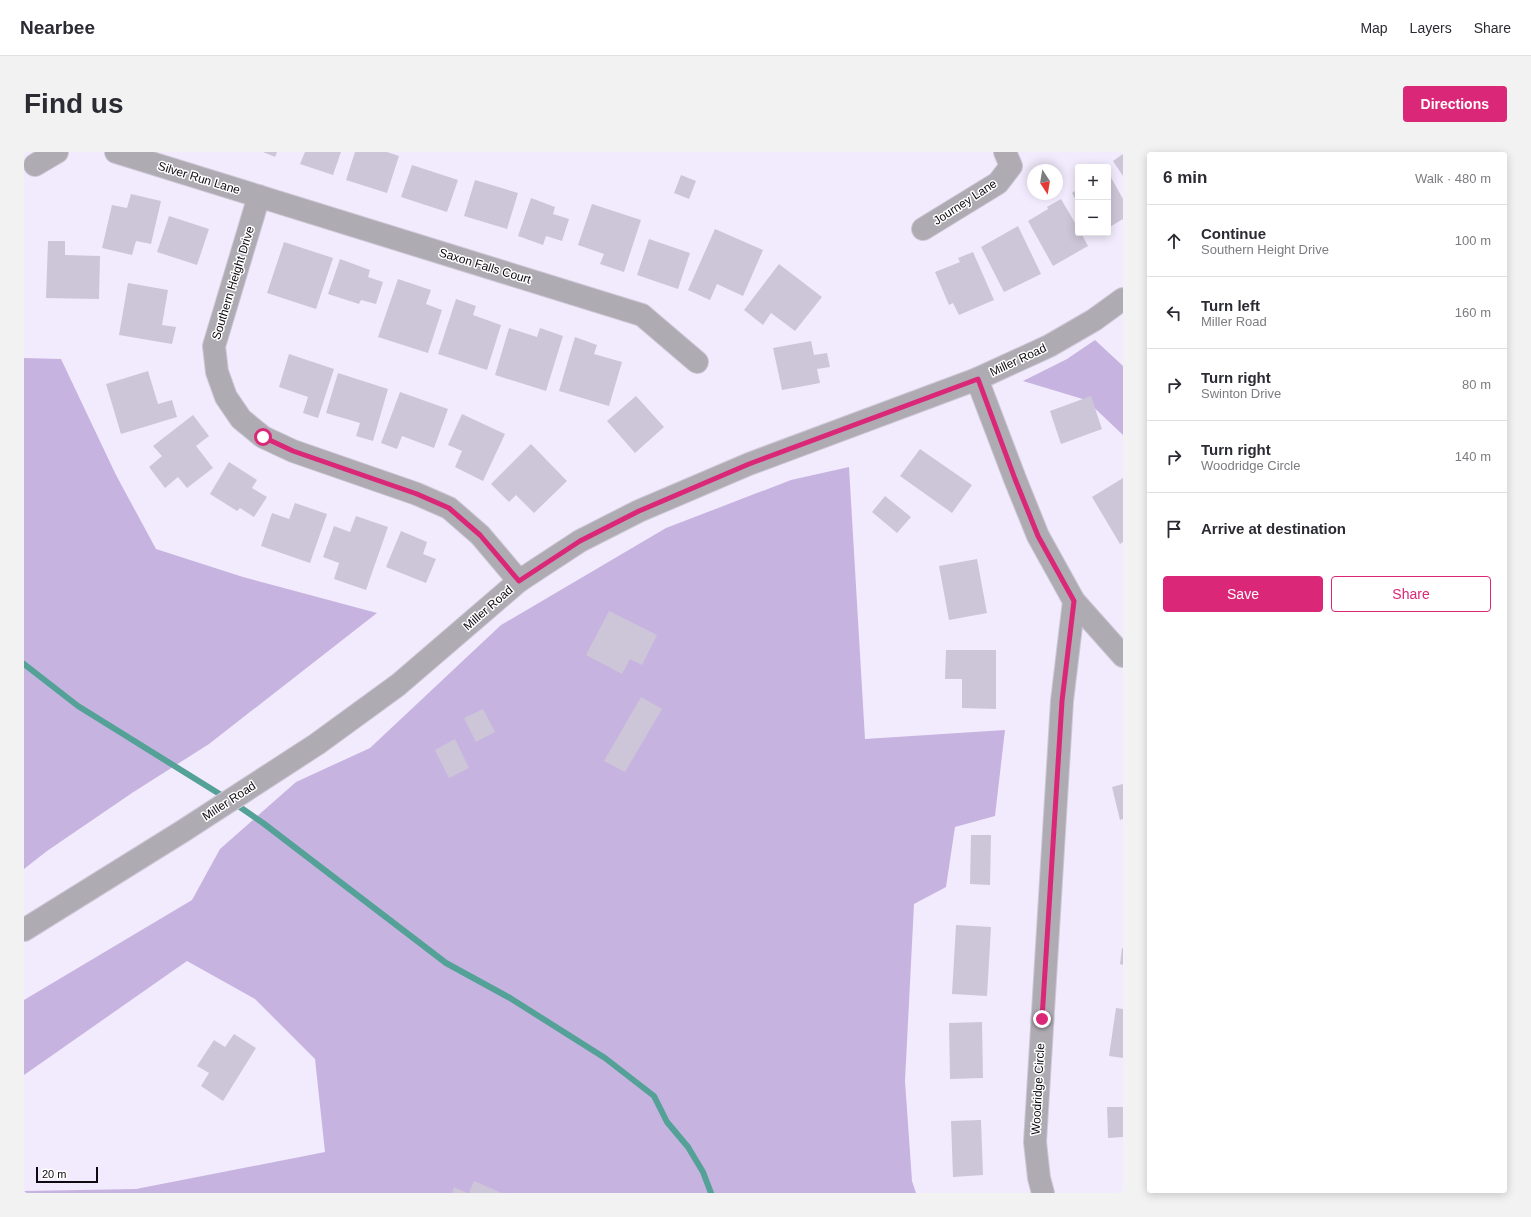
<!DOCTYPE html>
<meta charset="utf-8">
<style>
:root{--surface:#fff;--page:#f2f2f3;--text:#2b2b33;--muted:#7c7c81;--line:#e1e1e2;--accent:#db2777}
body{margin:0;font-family:Helvetica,sans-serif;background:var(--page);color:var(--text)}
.controls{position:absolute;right:12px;top:12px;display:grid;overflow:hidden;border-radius:4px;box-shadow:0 2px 10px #0003}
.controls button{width:36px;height:36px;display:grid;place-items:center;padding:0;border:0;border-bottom:1px solid var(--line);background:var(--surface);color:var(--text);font:20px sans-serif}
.compass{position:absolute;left:1003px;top:12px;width:36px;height:36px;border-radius:50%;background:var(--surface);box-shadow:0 2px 10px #0003;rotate:168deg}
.scale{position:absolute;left:12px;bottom:10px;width:62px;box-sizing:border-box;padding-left:4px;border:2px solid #0d0a10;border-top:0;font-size:11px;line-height:14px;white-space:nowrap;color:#0d0a10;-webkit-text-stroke:3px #fff;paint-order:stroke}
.stop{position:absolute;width:12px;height:12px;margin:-9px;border:3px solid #db2777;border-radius:50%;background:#fff}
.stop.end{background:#db2777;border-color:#fff;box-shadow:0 1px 4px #0008}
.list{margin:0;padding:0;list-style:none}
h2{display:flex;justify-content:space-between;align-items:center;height:52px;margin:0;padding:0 16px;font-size:17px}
h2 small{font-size:13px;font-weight:400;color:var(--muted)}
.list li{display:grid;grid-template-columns:26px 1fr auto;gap:12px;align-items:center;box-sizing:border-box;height:72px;padding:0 16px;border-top:1px solid var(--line)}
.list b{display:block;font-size:15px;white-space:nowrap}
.list p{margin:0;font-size:13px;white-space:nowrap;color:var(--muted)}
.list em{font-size:13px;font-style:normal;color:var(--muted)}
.actions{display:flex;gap:8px;padding:12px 16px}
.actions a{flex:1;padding:9px 0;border:1px solid var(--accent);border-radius:4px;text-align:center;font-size:14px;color:var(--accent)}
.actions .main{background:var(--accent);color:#fff}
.icon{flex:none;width:22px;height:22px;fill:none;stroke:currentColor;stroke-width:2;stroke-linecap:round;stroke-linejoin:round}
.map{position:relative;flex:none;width:1099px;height:1041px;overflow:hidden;border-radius:4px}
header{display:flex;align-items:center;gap:24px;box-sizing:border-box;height:56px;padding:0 20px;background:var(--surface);border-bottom:1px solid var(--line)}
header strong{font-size:19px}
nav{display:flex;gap:22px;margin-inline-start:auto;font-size:14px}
.intro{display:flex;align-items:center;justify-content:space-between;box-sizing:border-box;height:96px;padding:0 24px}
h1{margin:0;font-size:28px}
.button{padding:10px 18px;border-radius:4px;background:var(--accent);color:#fff;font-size:14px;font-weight:700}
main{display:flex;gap:24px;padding:0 24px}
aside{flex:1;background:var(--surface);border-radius:4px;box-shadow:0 2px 10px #0003}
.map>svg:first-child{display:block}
.green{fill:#c7b3e0}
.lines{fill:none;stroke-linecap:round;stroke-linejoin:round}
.stream{stroke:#53a197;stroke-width:6}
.building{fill:#cdc6d8}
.minor-casing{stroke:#cdc7d7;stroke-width:24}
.tertiary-casing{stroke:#cdc7d7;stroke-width:24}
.minor{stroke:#aeabb3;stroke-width:22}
.tertiary{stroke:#aeabb3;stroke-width:22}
.route{stroke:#db2777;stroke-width:5}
.labels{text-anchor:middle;stroke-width:3;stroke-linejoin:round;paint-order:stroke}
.street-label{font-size:12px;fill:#0d0a10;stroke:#fff}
</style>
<header>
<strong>Nearbee</strong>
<nav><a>Map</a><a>Layers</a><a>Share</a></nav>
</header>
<div class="intro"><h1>Find us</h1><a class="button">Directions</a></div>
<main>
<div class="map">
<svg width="1099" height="1041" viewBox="0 0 1099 1041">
<rect width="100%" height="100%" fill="#f2ebfd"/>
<path class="green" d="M1071 188 1099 214V283L1062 248 999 229 1043 207Z
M0 206 37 207 92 323 132 397 219 425 353 461 185 592 108 641 23 699 0 717Z
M825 315 841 587 981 578 971 664 931 675 922 735 890 752 881 929 888 1029 892 1041H0V1039L112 1037 301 1000 291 907 231 847 163 809 0 923V848L168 748 196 697 272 630 346 596 477 473 642 376 767 328Z"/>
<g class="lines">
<path class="stream" d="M0 512 54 554 202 646
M210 651 239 671 422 811 486 846 581 906 630 944 643 970 664 995 679 1020 687 1041"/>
</g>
<path class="building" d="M239 0H253L251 5Z
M281 0H317L309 23 276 12Z
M331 0H363L375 4 363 41 322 28Z
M1099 2V24L1089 9Z
M388 13 434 28 423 60 377 45Z
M1084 20 1099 47V67L1084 76Z
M657 23 672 29 665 47 650 41Z
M451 28 494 41 483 77 440 64Z
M1054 37V52L1048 41Z
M107 42 137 49 127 92 112 89 108 103 78 96 88 53 103 56Z
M507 46 531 55 529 62 545 67 538 89 522 84 519 93 494 84Z
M1037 47 1054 76V81H1057L1064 94 1029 114 1004 69 1024 57 1023 55Z
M568 52 617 68 600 120 576 112 580 102 554 93Z
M145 64 185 77 173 113 133 100Z
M994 74 1017 122 980 140 957 95Z
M691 77 739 98 719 144 693 132 686 148 664 138Z
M625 87 666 101 654 137 613 123Z
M24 89H41V103L76 104 75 147 22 146Z
M260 90 309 106 292 157 243 141Z
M949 100 970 148 935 163 929 151 925 153 911 120 936 110 934 106Z
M316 107 346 118 344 125 359 130 352 152 337 148 335 152 304 142Z
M755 112 798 145 771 179 747 161 739 173 720 158Z
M374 127 407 138 402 152 418 158 404 201 354 185Z
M104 131 144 138 138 173 152 175 148 192 95 183Z
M432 147 452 154 449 163 477 173 463 218 414 202Z
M485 176 513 185 516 176 539 184 522 239 471 223Z
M551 185 573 193 570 202 598 210 585 254 535 239Z
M787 189 790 203 803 201 806 215 793 217 796 231 758 238 749 196Z
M265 202 310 217 294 266 279 261 284 245 255 235Z
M124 219 134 252 148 248 153 265 97 282 82 232Z
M314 221 364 237 349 289 332 284 336 271 302 261Z
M376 240 424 257 410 296 378 284 373 297 357 291Z
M612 244 640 275 611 301 583 269Z
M1067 244 1078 277 1037 292 1026 259Z
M438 262 481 282 459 329 431 315 438 299 424 293Z
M169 263 185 284 172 294 189 316 163 336 154 325 141 336 125 315 138 304 129 294Z
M507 292 543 329 510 361 492 343 485 350 467 332Z
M896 297 948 333 928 361 876 324Z
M205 310 233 328 228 336 243 345 230 365 216 356 213 359 186 342Z
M1099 326V390L1096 392 1068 345Z
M861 344 887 365 873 381 848 360Z
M271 351 303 362 286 411 237 394 248 361 265 367Z
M332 364 364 375 342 438 310 427 315 411 299 405 310 374 326 380Z
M377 379 403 390 399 402 412 407 402 431 362 415Z
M953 407 963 461 925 468 915 414Z
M585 459 633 483 618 513 606 507 598 522 562 503Z
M922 498H972V557L938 556V527H921Z
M617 545 638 557 601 620 580 609Z
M459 557 471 580 452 590 440 566Z
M431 587 445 616 425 626 411 598Z
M1099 632V667L1096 668 1088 635Z
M947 683H967L966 733 946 732Z
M932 773 967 775 963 844 928 842Z
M1098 796H1099V813L1096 812Z
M1092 856 1099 857V906L1085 904Z
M958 870 959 926 926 927 925 871Z
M210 882 232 896 199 949 177 934 185 921 173 914 190 888 201 895Z
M1083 955H1099V985L1084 986Z
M957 968 959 1023 929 1025 927 969Z
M450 1029 478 1041H445Z
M430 1035 443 1041H428Z"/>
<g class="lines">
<defs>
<path id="minor" d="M92 0 618 163 673 210
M11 13 33 0
M235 44 190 194 193 220 202 245 217 267 239 285 269 299 393 342 425 356 456 383 495 429
M899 77 974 31 987 14 981 0
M953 227 991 327 1014 384 1050 449 1099 504
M1019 1041 1015 1026 1011 990 1038 549 1050 449"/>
<path id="tertiary" d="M0 778 159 679 293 592 374 533 495 429 556 389 615 359 725 312 953 227 1025 194 1070 168 1099 147"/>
</defs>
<use href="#minor" class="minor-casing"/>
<use href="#tertiary" class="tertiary-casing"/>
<use href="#minor" class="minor"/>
<use href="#tertiary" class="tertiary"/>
</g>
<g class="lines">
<path class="route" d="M239 285 269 299 393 342 425 356 456 383 495 429 556 389 615 359 725 312 954 227 991 327 1014 384 1050 449 1038 549 1018 867"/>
</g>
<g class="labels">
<g class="street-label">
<text transform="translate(175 26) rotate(17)" y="4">Silver Run Lane</text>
<text transform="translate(941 50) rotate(-33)" y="4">Journey Lane</text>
<text transform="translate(461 114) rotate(17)" y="4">Saxon Falls Court</text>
<text transform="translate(209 131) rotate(-73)" y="4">Southern Height Drive</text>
<text transform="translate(994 208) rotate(-25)" y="4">Miller Road</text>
<text transform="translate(464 456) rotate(-41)" y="4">Miller Road</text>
<text transform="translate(205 649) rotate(-33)" y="4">Miller Road</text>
<text transform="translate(1014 937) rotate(-87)" y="4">Woodridge Circle</text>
</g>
</g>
</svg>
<div class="controls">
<button>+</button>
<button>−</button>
</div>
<svg class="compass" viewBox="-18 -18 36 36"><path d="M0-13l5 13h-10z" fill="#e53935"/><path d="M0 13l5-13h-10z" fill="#7c7c81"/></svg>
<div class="scale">20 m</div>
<div class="stop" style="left:239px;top:285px"></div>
<div class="stop end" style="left:1018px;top:867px"></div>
</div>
<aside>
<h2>6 min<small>Walk · 480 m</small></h2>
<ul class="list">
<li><svg class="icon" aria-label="ahead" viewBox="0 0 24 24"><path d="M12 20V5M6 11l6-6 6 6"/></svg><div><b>Continue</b><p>Southern Height Drive</p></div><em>100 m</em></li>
<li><svg class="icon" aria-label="left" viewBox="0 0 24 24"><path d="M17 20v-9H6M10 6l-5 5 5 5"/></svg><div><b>Turn left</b><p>Miller Road</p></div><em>160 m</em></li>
<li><svg class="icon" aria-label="right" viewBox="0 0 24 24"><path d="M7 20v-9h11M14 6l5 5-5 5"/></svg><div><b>Turn right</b><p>Swinton Drive</p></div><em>80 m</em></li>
<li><svg class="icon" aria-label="right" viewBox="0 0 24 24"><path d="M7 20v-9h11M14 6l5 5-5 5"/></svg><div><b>Turn right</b><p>Woodridge Circle</p></div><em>140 m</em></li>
<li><svg class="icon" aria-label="arrive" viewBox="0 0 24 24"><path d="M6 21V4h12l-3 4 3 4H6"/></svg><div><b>Arrive at destination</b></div></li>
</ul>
<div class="actions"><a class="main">Save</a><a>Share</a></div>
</aside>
</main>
